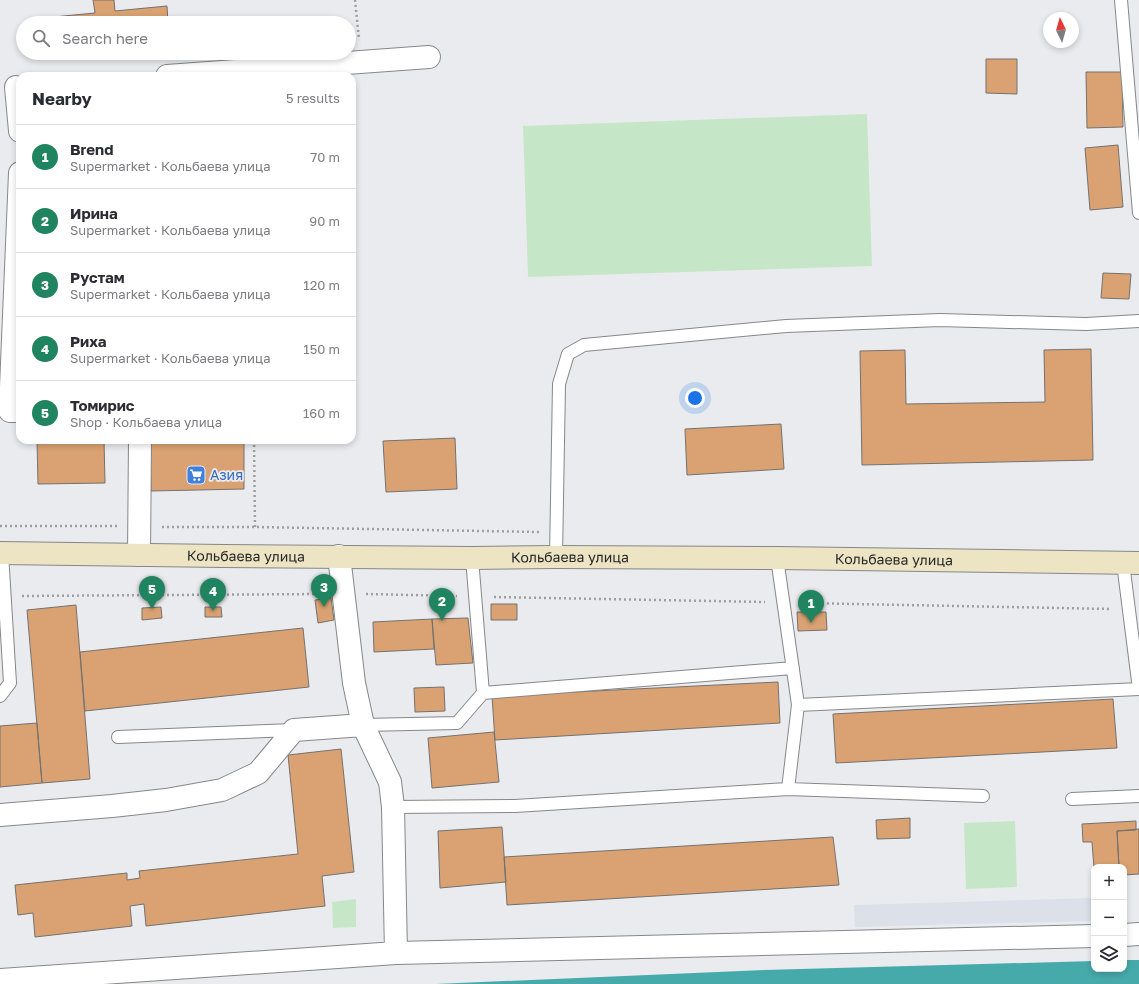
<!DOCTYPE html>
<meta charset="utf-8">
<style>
:root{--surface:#fff;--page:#f2f2f3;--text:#2b2b33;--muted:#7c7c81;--line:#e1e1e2;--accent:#1f845f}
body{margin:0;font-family:"Golos Text",sans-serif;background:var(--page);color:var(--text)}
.controls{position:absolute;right:12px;bottom:12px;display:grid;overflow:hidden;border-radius:8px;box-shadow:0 2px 6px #0003}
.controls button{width:36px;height:36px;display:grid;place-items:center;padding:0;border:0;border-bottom:1px solid var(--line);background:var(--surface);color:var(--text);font:20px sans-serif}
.compass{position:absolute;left:1043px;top:12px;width:36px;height:36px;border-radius:50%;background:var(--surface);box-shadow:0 2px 6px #0003;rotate:355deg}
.you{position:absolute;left:695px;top:398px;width:14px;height:14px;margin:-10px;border:3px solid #fff;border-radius:50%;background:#1a73e8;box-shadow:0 0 0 6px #1a73e833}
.badge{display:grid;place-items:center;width:26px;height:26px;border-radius:50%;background:var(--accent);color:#fff;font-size:13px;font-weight:700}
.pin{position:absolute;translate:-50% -33px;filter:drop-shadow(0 1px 2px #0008)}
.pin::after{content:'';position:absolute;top:21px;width:14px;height:12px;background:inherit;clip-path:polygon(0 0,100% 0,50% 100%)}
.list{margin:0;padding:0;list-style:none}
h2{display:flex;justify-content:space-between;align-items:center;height:52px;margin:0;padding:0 16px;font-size:17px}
h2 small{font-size:13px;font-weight:400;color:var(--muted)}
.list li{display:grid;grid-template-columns:26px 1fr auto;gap:12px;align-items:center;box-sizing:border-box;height:64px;padding:0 16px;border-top:1px solid var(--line)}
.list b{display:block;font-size:15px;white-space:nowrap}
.list p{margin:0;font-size:13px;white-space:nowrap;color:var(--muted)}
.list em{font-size:13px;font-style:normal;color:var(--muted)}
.icon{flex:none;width:22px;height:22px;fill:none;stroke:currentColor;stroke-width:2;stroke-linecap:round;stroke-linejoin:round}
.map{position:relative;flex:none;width:1139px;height:984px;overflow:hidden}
.search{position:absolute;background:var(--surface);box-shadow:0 2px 6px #0003;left:16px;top:16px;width:340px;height:44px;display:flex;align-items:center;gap:10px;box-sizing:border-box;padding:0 14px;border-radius:22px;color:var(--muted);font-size:15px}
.panel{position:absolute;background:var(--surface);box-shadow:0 2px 6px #0003;left:16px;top:72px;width:340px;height:372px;border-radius:12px}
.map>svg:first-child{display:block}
.built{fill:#dce0e9}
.green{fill:#c6e7c7}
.water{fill:#46aaab}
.building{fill:#daa272;stroke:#74716f}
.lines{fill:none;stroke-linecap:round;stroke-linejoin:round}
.service-casing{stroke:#86878a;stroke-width:14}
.minor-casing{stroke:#86878a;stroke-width:24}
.secondary-casing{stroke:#86878a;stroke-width:24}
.path{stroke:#9d9ea0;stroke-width:2.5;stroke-dasharray:2 3;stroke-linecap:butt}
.service{stroke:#fff;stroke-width:12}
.minor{stroke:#fff;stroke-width:22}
.secondary{stroke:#ece4c3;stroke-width:22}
.labels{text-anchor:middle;stroke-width:3.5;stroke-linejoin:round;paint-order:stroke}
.shop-label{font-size:14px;fill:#366cbe;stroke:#eaebee;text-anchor:start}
.street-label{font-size:14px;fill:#252627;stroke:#eaebee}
</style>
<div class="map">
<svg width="1139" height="984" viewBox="0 0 1139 984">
<rect width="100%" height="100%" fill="#eaebee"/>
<path class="built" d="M1091 898 1092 921 855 927 854 905Z"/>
<path class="green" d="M867 114 872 266 528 277 523 126Z
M1015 821 1017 887 966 889 964 823Z
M356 899V927L333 928 332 902Z"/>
<path class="water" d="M1124 960H1139V984H436L764 970 1094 961V969H1124Z"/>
<path class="building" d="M93 0H114L115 11 167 6 168 23H43V18L95 13Z
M986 59H1017V94L986 93Z
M1086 72H1122L1123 127 1087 128Z
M1118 145 1123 207 1090 210 1085 148Z
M1103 273 1131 274 1129 299 1101 298Z
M1091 349 1093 460 862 465 860 351 905 350 906 404 1045 402 1044 350Z
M781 424 784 469 687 475 685 429Z
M455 438 457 489 386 492 383 441Z
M37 440H104L105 483 38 484Z
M150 440H244V489L151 491Z
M331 598 334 620 318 623 315 600Z
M491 604H517V620H491Z
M76 605 90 779 42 783 27 610Z
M161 607 162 618 142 620V608Z
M205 607H221L222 617H205Z
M797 612H826L827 630 798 631Z
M468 618 473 663 436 665 432 619Z
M432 619 434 649 374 652 373 622Z
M303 628 309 687 85 711 80 652Z
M778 682 780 723 495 740 492 696Z
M444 687 445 711 415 712 414 688Z
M1113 699 1117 748 836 763 833 714Z
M37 723 42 783 0 787V726Z
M494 732 499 782 432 788 428 738Z
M341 749 354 872 322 876 325 906 146 926 144 904 130 906 132 926 35 937 33 913 18 915 15 885 127 873V880L140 878 139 871 298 854 288 755Z
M910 818V838L877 839 876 820Z
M1136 821V830L1117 831 1119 867H1094V868L1092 842H1083L1082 824Z
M502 827 506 882 440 888 438 831Z
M1139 829V874L1124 875V867H1119L1117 831Z
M833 837 839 885 507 905 504 857Z"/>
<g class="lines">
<defs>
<path id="service" d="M1121 0 1139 213
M556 557 559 384 568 354 584 345 786 326 940 320 1086 324 1139 321
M1123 563 1139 689
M483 693 793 668
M0 696 10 683 2 553
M798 705 1139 689
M363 725 457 723 483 693 472 558
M118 737 294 730
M788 789 983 796
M1072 799 1139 796
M393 807 515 806 788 789 798 705 777 558"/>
<path id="minor" d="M167 76 429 57
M16 87 20 131
M20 173 10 411H20
M139 555 140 440
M339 556 354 683 363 725 390 782 393 807 396 953
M0 815 112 806 166 800 222 790 258 773 294 730 363 725
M1124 935 1139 934
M0 980 396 953 1094 936"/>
<g id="secondary">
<path id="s1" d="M0 553 223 556 472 558 556 557 777 558 1139 563"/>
</g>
</defs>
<use href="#service" class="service-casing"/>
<use href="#minor" class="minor-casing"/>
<use href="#secondary" class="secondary-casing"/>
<path class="path" d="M355 0 359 39
M254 440 255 527
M0 526H117
M162 527H255L539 532
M366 594 457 596
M22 596 321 594
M494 597 765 602
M802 603 1111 609"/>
<use href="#service" class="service"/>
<use href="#minor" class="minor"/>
<use href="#secondary" class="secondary"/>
</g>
<defs>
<symbol id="supermarket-square" viewBox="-11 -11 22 22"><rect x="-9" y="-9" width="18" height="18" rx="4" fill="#3f7fe0" stroke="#eaebee"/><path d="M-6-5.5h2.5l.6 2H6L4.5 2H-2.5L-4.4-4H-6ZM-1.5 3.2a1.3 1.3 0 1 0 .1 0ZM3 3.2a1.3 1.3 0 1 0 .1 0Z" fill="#fff"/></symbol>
</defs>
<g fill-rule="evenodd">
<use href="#supermarket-square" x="185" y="464" width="22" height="22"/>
</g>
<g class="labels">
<g class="shop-label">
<text x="210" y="480">Азия</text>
</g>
<g class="street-label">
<text dy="5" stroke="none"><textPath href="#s1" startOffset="246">Кольбаева улица</textPath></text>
<text dy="5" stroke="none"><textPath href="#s1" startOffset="570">Кольбаева улица</textPath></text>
<text dy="5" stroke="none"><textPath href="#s1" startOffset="894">Кольбаева улица</textPath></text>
</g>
</g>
</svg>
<div class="controls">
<button>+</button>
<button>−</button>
<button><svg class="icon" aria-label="layers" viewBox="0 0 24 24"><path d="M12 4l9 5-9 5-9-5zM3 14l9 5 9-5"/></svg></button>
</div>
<svg class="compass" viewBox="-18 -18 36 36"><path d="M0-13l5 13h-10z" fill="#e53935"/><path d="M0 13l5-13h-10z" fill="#7c7c81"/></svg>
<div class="you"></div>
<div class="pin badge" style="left:811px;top:623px">1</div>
<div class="pin badge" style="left:442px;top:621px">2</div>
<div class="pin badge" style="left:324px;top:607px">3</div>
<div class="pin badge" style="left:213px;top:611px">4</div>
<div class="pin badge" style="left:152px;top:609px">5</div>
<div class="search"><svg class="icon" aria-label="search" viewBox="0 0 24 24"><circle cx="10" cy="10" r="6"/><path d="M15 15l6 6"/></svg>Search here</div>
<section class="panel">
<h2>Nearby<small>5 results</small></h2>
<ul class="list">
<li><span class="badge">1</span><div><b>Brend</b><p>Supermarket · Кольбаева улица</p></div><em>70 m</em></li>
<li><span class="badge">2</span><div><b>Ирина</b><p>Supermarket · Кольбаева улица</p></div><em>90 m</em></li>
<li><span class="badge">3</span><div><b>Рустам</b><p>Supermarket · Кольбаева улица</p></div><em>120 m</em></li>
<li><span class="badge">4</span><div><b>Риха</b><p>Supermarket · Кольбаева улица</p></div><em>150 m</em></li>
<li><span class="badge">5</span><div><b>Томирис</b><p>Shop · Кольбаева улица</p></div><em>160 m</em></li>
</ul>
</section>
</div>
